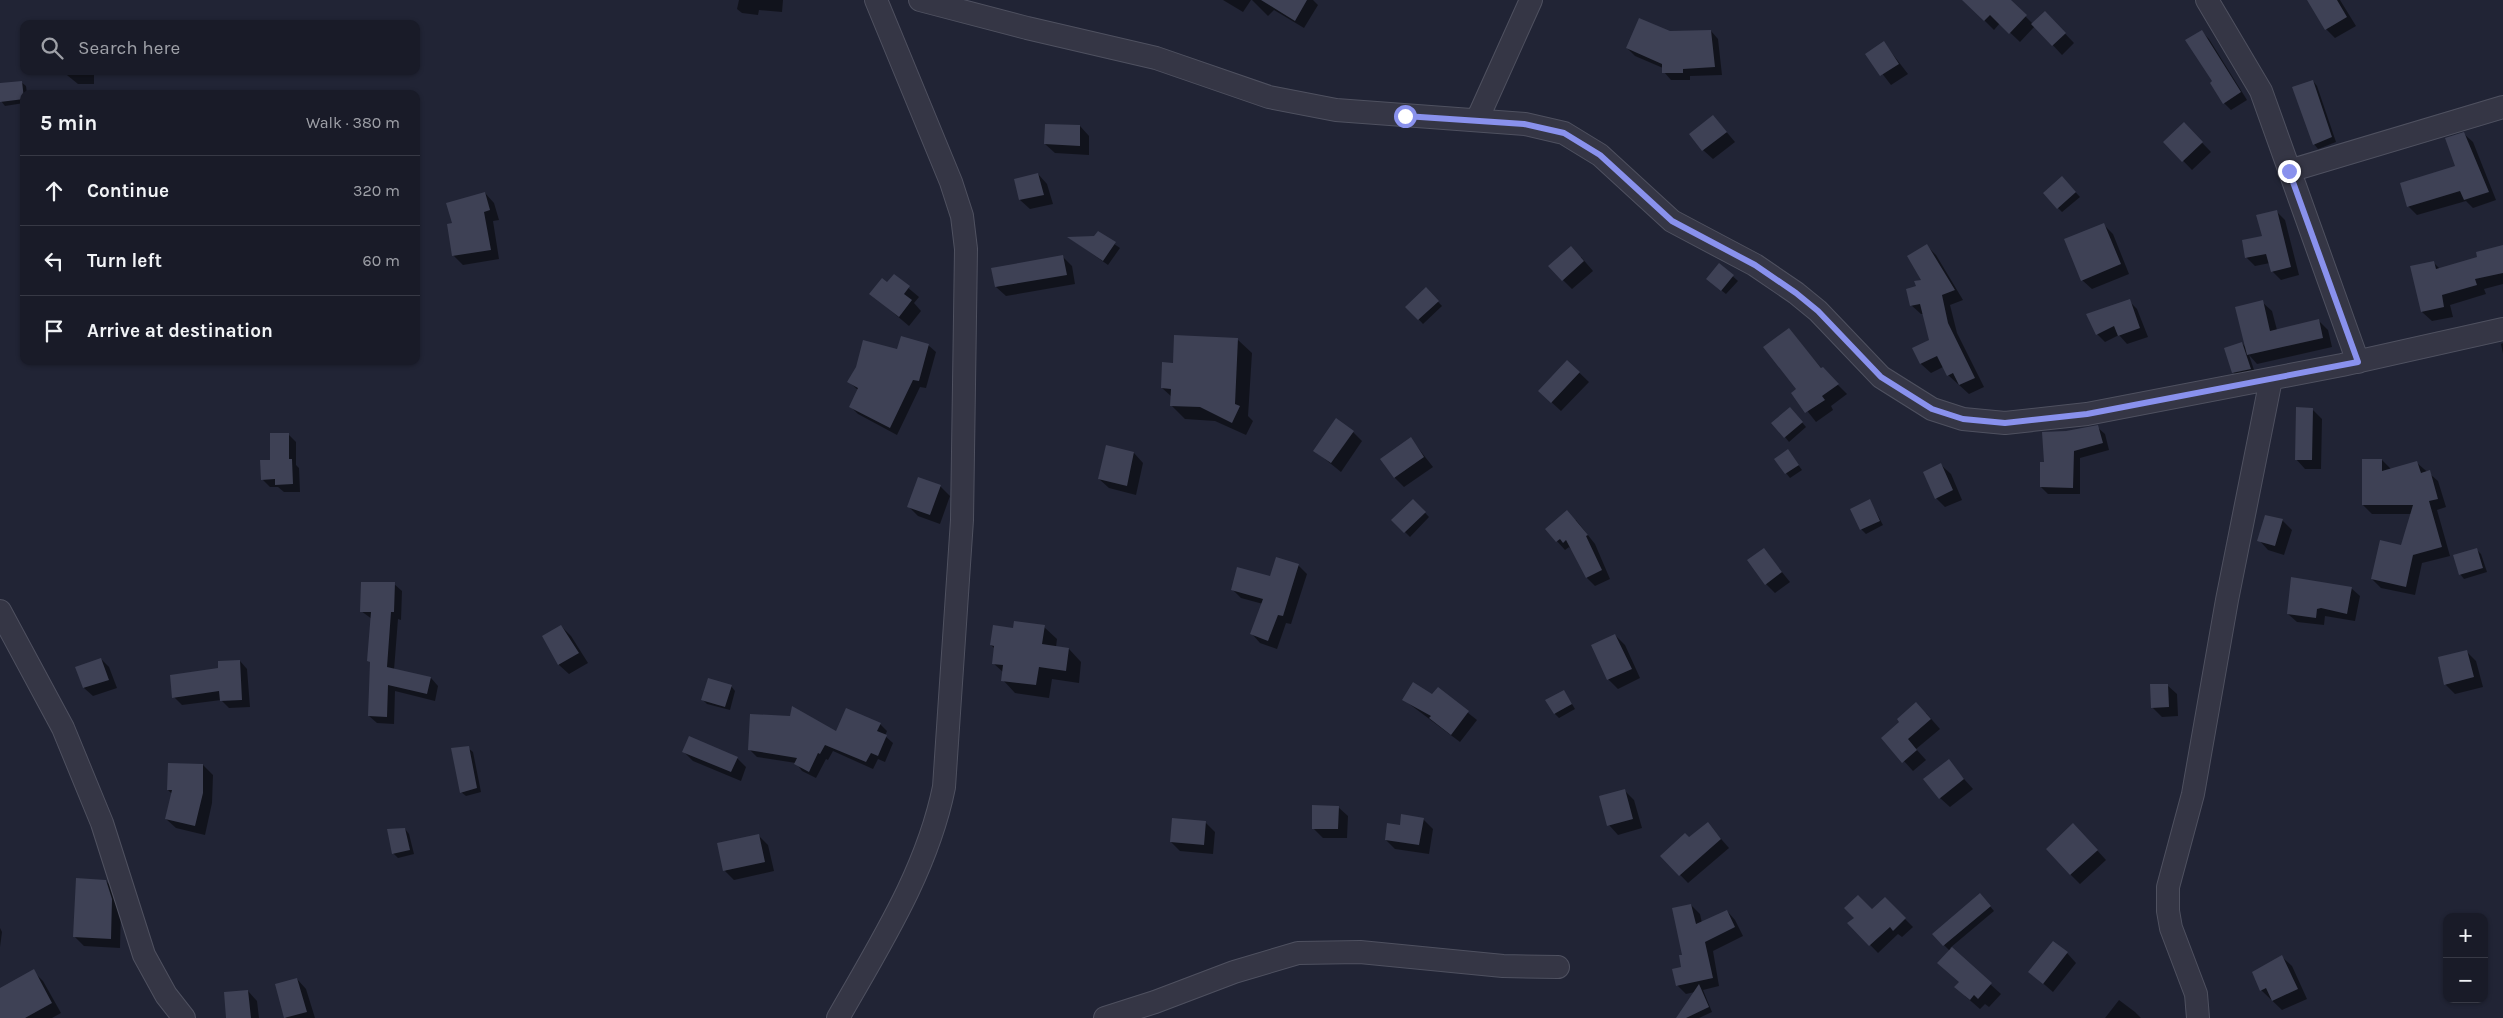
<!DOCTYPE html>
<meta charset="utf-8">
<style>
:root{--surface:#191b28;--page:#222430;--text:#f1f3f6;--muted:#9fa1a8;--line:#373945}
body{margin:0;font-family:Karla,sans-serif;background:var(--page);color:var(--text)}
.controls{position:absolute;right:15px;bottom:15px;display:grid;overflow:hidden;border-radius:10px;box-shadow:0 1px 4px #0004}
.controls button{width:45px;height:45px;display:grid;place-items:center;padding:0;border:0;border-bottom:1px solid var(--line);background:var(--surface);color:var(--text);font:25px sans-serif}
.stop{position:absolute;width:15px;height:15px;margin:-11px;border:4px solid #8991ed;border-radius:50%;background:#fff}
.stop.end{background:#8991ed;border-color:#fff;box-shadow:0 1px 5px #0008}
.list{margin:0;padding:0;list-style:none}
h2{display:flex;justify-content:space-between;align-items:center;height:65px;margin:0;padding:0 20px;font-size:21px}
h2 small{font-size:16px;font-weight:400;color:var(--muted)}
.list li{display:grid;grid-template-columns:32px 1fr auto;gap:15px;align-items:center;box-sizing:border-box;height:70px;padding:0 20px;border-top:1px solid var(--line)}
.list b{display:block;font-size:19px;white-space:nowrap}
.list em{font-size:16px;font-style:normal;color:var(--muted)}
.icon{flex:none;width:28px;height:28px;fill:none;stroke:currentColor;stroke-width:2;stroke-linecap:round;stroke-linejoin:round}
.map{position:relative;flex:none;width:2503px;height:1018px;overflow:hidden}
.search{position:absolute;background:var(--surface);box-shadow:0 1px 4px #0004;left:20px;top:20px;width:400px;height:55px;display:flex;align-items:center;gap:12px;box-sizing:border-box;padding:0 18px;border-radius:10px;color:var(--muted);font-size:19px}
.panel{position:absolute;background:var(--surface);box-shadow:0 1px 4px #0004;left:20px;top:90px;width:400px;height:275px;border-radius:10px}
.map>svg:first-child{display:block}
.shadow{fill:#0007}
.building{fill:#3e4155}
.lines{fill:none;stroke-linecap:round;stroke-linejoin:round}
.minor-casing{stroke:#4f5160;stroke-width:24}
.minor{stroke:#353645;stroke-width:22}
.route{stroke:#8991ed;stroke-width:6}
</style>
<div class="map">
<svg width="2503" height="1018" viewBox="0 0 2503 1018">
<rect width="100%" height="100%" fill="#212435"/>
<path class="shadow" d="M739 0H783L782 12 759 10 758 15 742 13 737 9Z
M1223 0H1251L1243 12Z
M1252 0H1313L1318 5 1304 28 1274 10 1268 16Z
M1981 0H2009L2033 24 2054 22 2074 43 2062 55 2035 26 2020 42 2000 23 1994 30 1972 8Z
M2309 0H2340L2356 26 2335 38 2326 29Z
M1711 31 1718 39 1722 75 1690 76V80H1671L1664 72 1663 68 1635 56 1627 48 1669 32Z
M2201 31 2209 39 2247 100 2231 110 2224 103 2214 82Z
M1884 43 1908 74 1891 85 1867 54Z
M62 71H94V84H78Z
M2313 81 2317 86 2336 142 2318 149 2314 144Z
M21 82 26 86 27 94H24V103L5 106 1 101 0 85Z
M1713 116 1735 142 1713 159 1703 150Z
M2184 124 2211 152 2192 170 2165 142Z
M1080 126 1089 136V155L1055 153 1045 144Z
M2464 134 2473 142 2496 200 2473 208 2466 201 2417 215 2408 206 2456 167Z
M1038 174 1047 184 1053 204 1030 209 1020 200 1015 180Z
M2066 182 2080 197 2062 212 2058 208Z
M485 193 494 203 499 220 493 221 499 259 463 265 454 256 449 225 454 224Z
M2276 211 2285 220 2299 275 2281 280 2272 271 2270 263 2255 266 2246 257 2263 237Z
M2104 225 2113 234 2129 274 2092 289 2082 280Z
M1098 233 1120 248 1108 265 1070 238H1095Z
M1927 246 1936 255 1963 300 1950 305 1957 333 1984 387 1969 394 1948 375 1943 367 1931 373 1921 364 1914 349 1930 341 1924 314H1921L1911 305 1917 287 1923 280Z
M2503 247V284L2484 289 2486 294 2450 305 2453 317 2432 321 2422 312 2412 267 2433 262 2440 269 2479 258Z
M1063 257 1072 266 1075 284 1006 296 996 287Z
M1581 257 1593 271 1572 289 1563 280Z
M1720 265 1738 281 1726 294 1712 283Z
M894 276 919 297 914 303 921 311 909 326 871 294 888 284Z
M1426 289 1442 306 1423 324 1407 307Z
M2129 301 2137 309 2148 337 2127 344 2119 335 2105 342 2097 334Z
M2262 302 2272 311 2277 330 2319 321 2328 330 2332 347 2257 364 2249 355 2255 373 2238 377 2233 372 2242 343 2246 348Z
M1789 329 1822 369 1847 394 1831 406 1833 410 1816 422 1793 393 1798 390Z
M1238 340 1252 353 1248 416 1253 421 1246 435 1215 421 1185 419 1171 405 1172 397 1162 388 1174 365Z
M2503 343V354L2501 344Z
M928 345 936 352 926 388 920 387 897 435 858 414 851 407 858 390 849 382 898 351Z
M1567 361 1589 382 1561 411 1549 400Z
M2312 409 2322 419 2321 469H2305L2296 459Z
M1794 413 1806 427 1789 442 1785 437Z
M2097 427 2105 434 2109 450 2080 458V494H2048L2041 487 2045 463 2066 432Z
M1353 432 1362 441 1341 472 1315 451Z
M288 434 296 442V465L299 468 300 492H284L278 487H270L262 479Z
M1411 439 1433 467 1404 487 1394 477Z
M1107 447 1134 453 1143 463 1136 495 1109 488 1099 479Z
M1788 451 1802 470 1790 478 1786 473Z
M2382 460 2391 469 2417 463 2438 481 2446 507 2437 510 2450 556 2422 563 2415 595 2381 588 2372 579 2402 547 2412 514H2372L2363 505Z
M1941 465 1951 474 1962 500 1945 507 1936 498Z
M940 486 950 496 940 524 918 516 909 507Z
M1413 500 1429 517 1410 537 1393 520Z
M1870 501 1883 525 1866 534 1861 529Z
M1576 520 1595 544 1610 579 1595 586 1587 578 1572 550 1569 547 1565 550 1546 529Z
M2282 520 2292 530 2284 555 2268 550 2259 540Z
M2476 549 2481 554 2487 572 2464 579 2460 574Z
M1764 550 1790 582 1775 593 1766 584Z
M1298 565 1307 574 1291 624 1286 623 1277 649 1260 643 1252 634 1263 604 1241 598 1232 589 1270 577Z
M394 584 402 591 401 620 398 619 394 670 431 678 438 686 435 701 395 691 394 724 377 723 369 716 371 663 369 661 372 619 361 611Z
M2351 588 2360 596 2355 621 2325 616 2324 625 2297 622 2288 614Z
M561 626 571 636 588 663 569 674 559 665 544 637Z
M1044 627 1057 639 1056 647 1069 649 1081 662 1079 683 1052 679 1049 698 1015 693 1003 680 1004 673 993 663 995 649 991 645 1014 629Z
M1615 635 1625 645 1640 678 1618 689 1608 679Z
M2466 651 2476 661 2483 687 2455 694 2445 684Z
M101 659 109 667 117 688 93 696 84 688 77 668Z
M240 661 247 669 250 707 229 708 221 700 182 705 174 697 219 669Z
M2167 685 2177 694 2178 716 2162 717 2152 707Z
M731 686 735 691 730 710 707 704 703 700Z
M1438 689 1477 720 1460 742 1404 700 1432 696Z
M1564 691 1575 709 1559 718 1555 714Z
M1926 713 1940 729 1916 749 1926 760 1913 771 1883 738Z
M880 724 887 731 885 736 893 743 885 762 878 759 873 769 833 751 828 760 826 759 816 778 802 771 796 763 757 757 750 750Z
M468 748 473 752 481 792 466 796 461 792Z
M684 752 737 758 746 767 741 781 693 761Z
M1948 761 1973 789 1950 807 1940 798Z
M203 765 213 775 212 803 205 835 176 828 166 819 172 794 168 790Z
M1624 790 1634 800 1642 828 1618 835 1609 825Z
M1338 807 1348 816 1347 838H1323L1313 828Z
M1423 819 1433 829 1429 854 1395 849 1386 840 1401 826Z
M1205 822 1215 832 1213 854 1180 851 1171 842Z
M1708 824 1729 848 1688 883 1662 856Z
M405 829 409 834 414 854 398 858 393 853Z
M2083 835 2106 860 2080 884 2070 874Z
M759 836 768 845 774 871 734 880 725 871Z
M106 881 116 891 121 909 120 948 84 946 74 936Z
M1885 899 1913 927 1902 937 1898 934 1878 953 1849 923 1872 911Z
M1984 899 1994 911 1950 948 2001 994 1989 1007 1985 1004 1980 1009 1965 996 1950 951 1944 945Z
M1691 905 1700 914 1702 923 1727 911 1735 920 1743 936 1713 951 1719 986 1703 990 1712 1012 1699 1018H1677L1695 992 1686 994 1677 985 1683 967Z
M0 928 2 932 0 947Z
M2067 953 2076 963 2053 992 2030 972Z
M2282 957 2292 966 2307 999 2282 1010 2261 990Z
M33 971 43 981 61 1013 52 1018H0V989Z
M297 979 306 989 315 1018H286L276 985Z
M248 991 257 1001 259 1018H228Z
M2119 1000 2135 1012 2141 1018H2105Z"/>
<path class="building" d="M1261 0H1307L1295 21Z
M1962 0H2011L2027 15 2009 34 1990 15 1984 21Z
M2307 0H2337L2347 17 2325 30Z
M2045 11 2066 33 2052 46 2031 24Z
M1639 18 1670 31 1711 30 1715 67 1683 69V73H1662V64L1626 48Z
M2202 30 2241 92 2223 104 2210 83 2212 81 2185 40Z
M1884 41 1899 64 1880 76 1865 54Z
M2313 80 2332 137 2313 145 2292 87Z
M22 81 24 99 0 102V83Z
M1713 115 1727 132 1702 151 1689 134Z
M2184 122 2203 142 2182 162 2163 142Z
M1045 124 1080 125V146L1044 144Z
M2464 132 2489 192 2464 200 2460 191 2407 207 2400 183 2455 166 2445 138Z
M1038 173 1044 195 1019 200 1014 179Z
M2062 176 2076 192 2057 209 2043 193Z
M485 192 490 210 484 212 491 250 452 256 447 224 452 223 446 203Z
M2277 210 2291 267 2271 272 2266 254 2245 258 2242 240 2262 236 2256 215Z
M2104 223 2121 264 2081 281 2064 239Z
M1098 231 1116 242 1103 261 1067 237 1094 236Z
M1927 244 1955 290 1942 295 1948 323 1975 378 1959 385 1953 373 1947 376 1937 356 1920 364 1912 348 1929 340 1920 304 1910 306 1906 289 1916 286 1914 281 1921 280 1907 256Z
M2503 245V273L2475 279 2477 285 2442 295 2444 307 2421 312 2410 266 2434 261 2436 269 2477 257 2476 252Z
M1571 246 1584 261 1562 281 1548 266Z
M1063 255 1067 275 995 287 991 268Z
M1719 263 1734 275 1721 291 1706 279Z
M894 274 910 286 904 294 912 300 899 317 869 294 882 278 887 282Z
M1426 287 1439 301 1418 320 1405 307Z
M2130 299 2140 328 2118 336 2114 326 2096 335 2086 314Z
M2263 300 2270 331 2319 319 2323 338 2247 355 2235 307Z
M1789 328 1821 368 1823 367 1839 384 1822 396 1825 400 1805 413 1791 393 1796 389 1763 347Z
M1174 335 1238 338 1235 404 1240 406 1232 423 1200 407 1170 406 1171 389 1161 388 1162 362 1173 363Z
M901 336 929 344 919 381 913 380 890 428 849 407 858 388 847 382 856 367 863 340 897 349Z
M2242 342 2251 369 2232 373 2224 348Z
M1567 360 1580 372 1551 403 1538 391Z
M1790 407 1803 422 1784 438 1771 423Z
M2296 407 2313 408 2312 460H2295Z
M1336 418 1354 431 1331 463 1313 451Z
M2098 425 2103 443 2074 451 2073 488 2040 487V462H2044L2042 432 2066 431Z
M270 433H289V459H292L293 484 275 485V479L261 480 260 460H270Z
M1411 437 1424 457 1394 478 1380 459Z
M1106 445 1134 452 1127 486 1098 479Z
M1788 449 1799 465 1785 474 1774 459Z
M2362 459H2382V471L2417 461 2421 473 2430 470 2438 499 2429 501 2442 547 2413 555 2406 587 2371 579 2380 540 2401 545 2413 505H2362Z
M1941 463 1953 490 1935 499 1923 472Z
M918 477 941 485 930 515 907 507Z
M1413 499 1426 512 1404 533 1391 520Z
M1870 499 1880 521 1860 530 1850 509Z
M1567 510 1588 535 1586 536 1602 570 1586 578 1566 540 1563 543 1560 539 1556 542 1545 529Z
M2265 515 2283 519 2275 546 2257 541Z
M1764 548 1782 572 1765 585 1747 560Z
M2477 548 2483 568 2459 575 2453 555Z
M1276 557 1299 564 1283 616 1278 615 1268 641 1250 634 1263 599 1231 590 1237 567 1270 576Z
M2291 577 2352 587 2347 614 2321 608 2317 609 2316 618 2287 614Z
M361 582H395L394 612H391L387 667 431 677 427 694 388 685 387 717 368 716 370 662 367 661 371 612H360Z
M1014 621 1045 625 1042 644 1069 648 1066 671 1039 667 1036 685 1001 681 1003 665 992 664 994 646 990 645 993 625 1013 628Z
M561 625 579 653 558 665 542 636Z
M1615 634 1632 669 1607 680 1591 645Z
M2467 650 2474 677 2444 685 2438 657Z
M101 658 109 680 83 688 75 667Z
M240 660 242 700 220 701 219 691 172 698 170 675 218 668V661Z
M708 678 732 685 725 707 701 700Z
M1413 682 1432 694 1438 687 1469 711 1451 735 1429 718 1431 716 1402 700Z
M2150 684H2168L2169 707 2151 708Z
M1564 690 1572 704 1554 714 1545 700Z
M1916 702 1931 719 1908 739 1917 750 1902 763 1881 738 1899 722 1897 719Z
M792 706 836 731 846 708 881 723 877 731 887 735 878 756 871 753 866 762 825 745 820 754 818 753 809 772 794 764 797 758 748 750 750 714 790 716Z
M689 736 738 757 731 772 682 752Z
M469 746 477 788 460 793 451 748Z
M1949 759 1964 779 1939 799 1923 779Z
M168 763 203 764V793L195 826 165 819 172 790H167Z
M1625 789 1633 819 1607 826 1599 796Z
M1312 805 1339 806 1338 829H1312Z
M1401 814 1424 818 1419 845 1385 840 1387 823 1400 825Z
M1172 818 1206 821 1204 845 1170 842Z
M1708 822 1721 839 1679 876 1660 856 1685 833 1689 837Z
M2073 823 2098 850 2070 875 2046 849Z
M405 828 410 850 392 854 387 829Z
M759 834 765 862 723 871 717 843Z
M76 878 106 880 112 899 111 939 73 937Z
M1980 893 1991 906 1943 946 1932 934Z
M1858 895 1872 909 1885 897 1906 918 1893 931 1890 927 1869 946 1847 923 1854 918 1844 908Z
M1691 904 1696 924 1727 910 1735 927 1705 942 1713 978 1676 986 1672 969 1681 967 1679 955H1682L1672 908Z
M2053 941 2068 952 2043 984 2028 972Z
M1952 947 1992 983 1978 999 1974 995 1970 1000 1954 987 1959 982 1937 963Z
M2282 955 2298 989 2272 1001 2266 988 2260 991 2252 972Z
M34 969 52 1003 25 1018H0V988Z
M297 978 307 1012 284 1018 275 984Z
M1699 984 1709 1007 1686 1018H1676Z
M248 990 251 1018H226L224 992Z"/>
<g class="lines">
<defs>
<path id="minor" d="M920 0 1027 28 1156 58 1269 97 1336 110 1525 124 1564 133 1600 155 1672 221 1755 265 1796 293 1818 311 1881 377 1932 409 1963 419 2005 423 2087 414 2342 365 2503 329
M2207 0 2261 91 2358 362
M1477 120 1531 0
M2289 171 2503 107
M0 611 63 728 102 823 144 955 166 995 184 1018
M838 1018C880 944 927 871 944 787L962 520 966 249 962 216 951 182 876 0
M1105 1018 1155 1002 1234 972 1298 953 1360 952 1503 966 1558 967
M2198 1018 2196 994 2171 928 2168 911V887L2193 794 2227 600 2271 379"/>
</defs>
<use href="#minor" class="minor-casing"/>
<use href="#minor" class="minor"/>
</g>
<g class="lines">
<path class="route" d="M1405 116 1524 124 1564 133 1600 155 1672 221 1755 265 1796 293 1818 311 1881 377 1932 409 1963 419 2005 423 2087 414 2358 362 2289 171"/>
</g>
</svg>
<div class="controls">
<button>+</button>
<button>−</button>
</div>
<div class="stop" style="left:1405px;top:116px"></div>
<div class="stop end" style="left:2289px;top:171px"></div>
<div class="search"><svg class="icon" aria-label="search" viewBox="0 0 24 24"><circle cx="10" cy="10" r="6"/><path d="M15 15l6 6"/></svg>Search here</div>
<section class="panel">
<h2>5 min<small>Walk · 380 m</small></h2>
<ul class="list">
<li><svg class="icon" aria-label="ahead" viewBox="0 0 24 24"><path d="M12 20V5M6 11l6-6 6 6"/></svg><div><b>Continue</b></div><em>320 m</em></li>
<li><svg class="icon" aria-label="left" viewBox="0 0 24 24"><path d="M17 20v-9H6M10 6l-5 5 5 5"/></svg><div><b>Turn left</b></div><em>60 m</em></li>
<li><svg class="icon" aria-label="arrive" viewBox="0 0 24 24"><path d="M6 21V4h12l-3 4 3 4H6"/></svg><div><b>Arrive at destination</b></div></li>
</ul>
</section>
</div>
